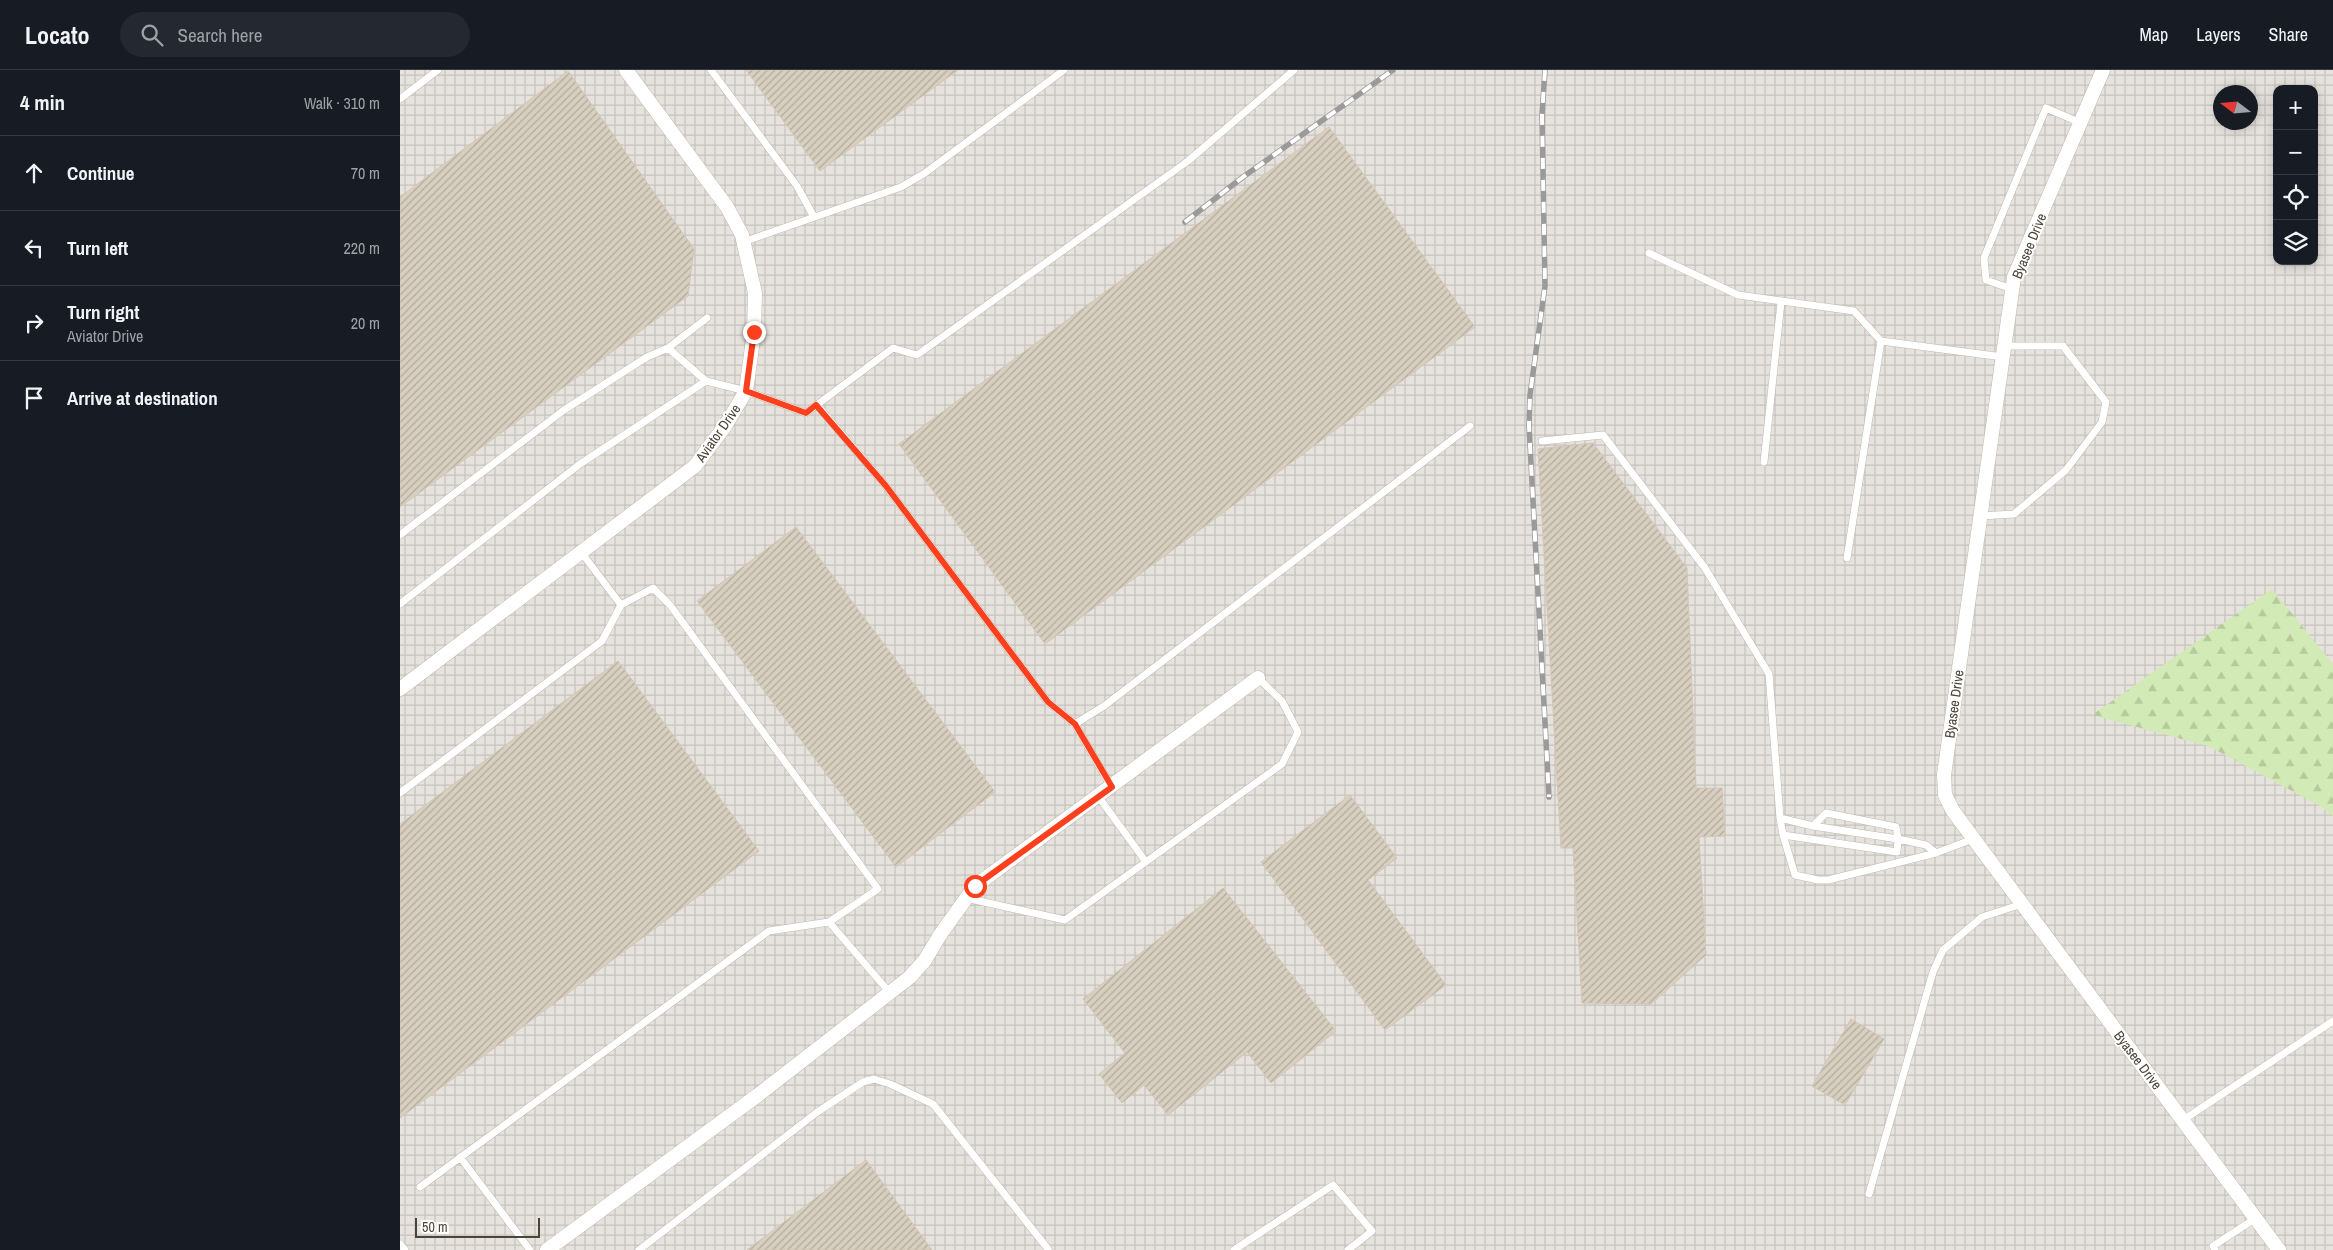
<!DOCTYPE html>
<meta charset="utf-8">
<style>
:root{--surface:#171b24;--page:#242831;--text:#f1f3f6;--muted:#9ea1a6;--line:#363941}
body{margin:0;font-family:"Archivo Narrow",sans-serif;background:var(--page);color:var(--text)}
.controls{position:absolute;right:15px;top:15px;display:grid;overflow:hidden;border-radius:10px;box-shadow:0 2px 12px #0003}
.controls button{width:45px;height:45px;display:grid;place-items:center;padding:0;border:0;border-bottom:1px solid var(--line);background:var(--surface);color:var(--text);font:25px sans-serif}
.compass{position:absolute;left:1813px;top:15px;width:45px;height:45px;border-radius:50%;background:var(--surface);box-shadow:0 2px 12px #0003;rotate:286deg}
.scale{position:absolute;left:15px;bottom:12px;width:125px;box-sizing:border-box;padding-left:5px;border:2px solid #4b4439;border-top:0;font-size:14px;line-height:18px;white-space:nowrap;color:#4b4439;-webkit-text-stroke:4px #fff;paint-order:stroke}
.stop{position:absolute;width:15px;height:15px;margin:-11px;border:4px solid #fc3f1d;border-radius:50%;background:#fff}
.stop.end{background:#fc3f1d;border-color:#fff;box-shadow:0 1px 5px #0008}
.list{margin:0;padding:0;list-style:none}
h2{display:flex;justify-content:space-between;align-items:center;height:65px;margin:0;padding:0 20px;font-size:21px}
h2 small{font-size:16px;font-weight:400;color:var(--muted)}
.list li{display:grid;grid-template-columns:32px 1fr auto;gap:15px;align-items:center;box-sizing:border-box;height:75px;padding:0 20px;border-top:1px solid var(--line)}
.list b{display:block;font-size:19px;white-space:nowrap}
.list p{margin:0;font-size:16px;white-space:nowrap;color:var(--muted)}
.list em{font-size:16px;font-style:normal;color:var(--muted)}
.icon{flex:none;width:28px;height:28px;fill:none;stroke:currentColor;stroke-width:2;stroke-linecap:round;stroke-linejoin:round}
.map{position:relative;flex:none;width:1933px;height:1180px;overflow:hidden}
header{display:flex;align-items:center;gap:30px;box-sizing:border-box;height:70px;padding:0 25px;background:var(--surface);border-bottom:1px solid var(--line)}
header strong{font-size:24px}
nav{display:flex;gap:28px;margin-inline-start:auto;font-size:18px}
.search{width:350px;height:45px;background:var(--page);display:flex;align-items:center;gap:12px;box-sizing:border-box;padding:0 18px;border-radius:28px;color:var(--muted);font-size:19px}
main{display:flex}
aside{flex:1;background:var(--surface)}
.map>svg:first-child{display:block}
.industrial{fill:url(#industrial-grid);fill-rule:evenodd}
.forest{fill:url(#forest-firs)}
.building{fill:url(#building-hatch);stroke:#d3c7b4}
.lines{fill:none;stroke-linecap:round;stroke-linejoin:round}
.lane-casing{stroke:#c2bbae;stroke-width:8}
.street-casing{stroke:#c2bbae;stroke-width:15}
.lane{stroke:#fff;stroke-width:7}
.street{stroke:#fff;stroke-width:14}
.rail-casing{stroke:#9a9a9a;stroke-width:5.5}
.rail{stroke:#fff;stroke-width:4;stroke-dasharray:11;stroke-linecap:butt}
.route{stroke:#fc3f1d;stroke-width:6}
.labels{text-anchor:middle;stroke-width:4;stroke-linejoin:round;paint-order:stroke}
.street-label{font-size:14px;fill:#4b4439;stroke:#fff}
</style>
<header>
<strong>Locato</strong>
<div class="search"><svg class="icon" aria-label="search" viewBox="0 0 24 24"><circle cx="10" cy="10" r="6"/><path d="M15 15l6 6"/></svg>Search here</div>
<nav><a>Map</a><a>Layers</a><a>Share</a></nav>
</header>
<main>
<aside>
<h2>4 min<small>Walk · 310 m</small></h2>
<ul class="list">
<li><svg class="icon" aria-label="ahead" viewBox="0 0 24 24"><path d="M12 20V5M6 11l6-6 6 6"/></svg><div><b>Continue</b></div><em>70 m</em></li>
<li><svg class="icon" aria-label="left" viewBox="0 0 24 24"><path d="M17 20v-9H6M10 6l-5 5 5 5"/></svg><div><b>Turn left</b></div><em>220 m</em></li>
<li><svg class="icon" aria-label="right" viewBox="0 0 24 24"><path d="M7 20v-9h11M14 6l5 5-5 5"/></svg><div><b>Turn right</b><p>Aviator Drive</p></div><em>20 m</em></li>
<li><svg class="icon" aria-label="arrive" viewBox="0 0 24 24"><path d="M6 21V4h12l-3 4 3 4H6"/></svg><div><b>Arrive at destination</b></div></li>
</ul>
</aside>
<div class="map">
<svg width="1933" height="1180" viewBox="0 0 1933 1180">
<defs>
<pattern id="industrial-grid" width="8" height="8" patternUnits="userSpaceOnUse" patternTransform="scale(1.25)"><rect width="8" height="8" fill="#e6e2dd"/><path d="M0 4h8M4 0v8" fill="none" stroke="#c7c3be"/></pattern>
<pattern id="forest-firs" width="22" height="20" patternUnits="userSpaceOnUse" patternTransform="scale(1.25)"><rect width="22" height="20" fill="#d2eab5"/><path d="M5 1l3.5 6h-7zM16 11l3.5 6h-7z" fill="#b6ca9c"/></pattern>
<pattern id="building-hatch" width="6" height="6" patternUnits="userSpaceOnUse" patternTransform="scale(1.25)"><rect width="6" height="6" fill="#d8cfc1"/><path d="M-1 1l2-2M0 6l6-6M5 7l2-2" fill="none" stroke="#b1aa9e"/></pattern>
</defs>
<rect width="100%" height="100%" fill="#f6f3ec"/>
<path class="industrial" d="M0 0H1933V1180H0ZM1877 19H1914V191H1877ZM1820 22H1850V52H1820Z"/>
<path class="forest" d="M1872 519 1933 594V746L1920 736 1808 676 1692 645Z"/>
<path class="building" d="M346 0H558L420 101Z
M168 1 294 179 288 226 0 437V127Z
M929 57 1075 257 645 574 499 374Z
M1193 373 1287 498 1296 718H1322L1325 766 1299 767 1306 885 1251 934 1182 933 1173 778H1161L1138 379Z
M396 457 595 722 496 797 297 531Z
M218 591 359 781 0 1048V754Z
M950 725 997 788 968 810 1046 915 985 960 861 792Z
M823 818 936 961 871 1013 847 982 768 1045 744 1015 722 1033 699 1004 725 983 683 929Z
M1451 949 1484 969 1445 1035 1412 1016Z
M466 1090 532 1180H347Z"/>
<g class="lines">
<defs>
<path id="lane" d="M311 0 397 116 414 147
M0 29 38 0
M343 172 501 117 525 103 664 0
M1249 183 1338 225 1454 241 1481 271
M1612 219 1586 210 1584 188 1646 38 1681 53
M268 278 307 248
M417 335 486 416 648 632 675 654 704 636 1070 356
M1142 371 1203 365 1305 498 1369 604 1380 748 1383 765 1395 805 1418 810H1428L1536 783 1573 769
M1364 392 1381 232
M1580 446 1614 444 1666 400 1702 352 1706 332 1663 276H1604
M0 465 164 340 247 287 268 278 306 311 346 321 406 343 493 278 517 285 788 91 894 0
M181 482 221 535
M1447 488 1481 271 1603 287
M0 534 180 394 306 311
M675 654 711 716
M0 723 202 571 221 535 253 518 270 535 478 819 429 852 369 861 20 1117
M698 726 746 792
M1380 748 1413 756 1498 769 1497 782 1383 765
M1413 756 1426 743 1496 757 1498 769 1526 775 1536 783
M566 828 665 850 882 694 898 662 882 631 858 608
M429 852 490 923
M1783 1050 1933 951
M60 1087 130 1180
M1469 1124 1533 902 1543 880 1582 847 1622 834
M0 1174 5 1180
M239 1180 416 1043 463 1012 474 1009 490 1014 533 1034 648 1179
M834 1180 933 1115 972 1161 948 1180
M1815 1180 1813 1176 1856 1148"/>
<path id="street" d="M1703 0 1614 207 1544 705 1545 725 1553 741 1879 1180
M0 619 295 396 325 356 346 321 354 262 355 223 342 165 327 137 226 0
M147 1180 358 1025 510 907 525 890 540 865 575 816 858 608"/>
</defs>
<use href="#lane" class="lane-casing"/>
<use href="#street" class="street-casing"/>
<use href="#lane" class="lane"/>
<use href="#street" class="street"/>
<defs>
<path id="rail" d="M1145 0 1142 45 1145 216 1130 325 1129 356 1149 727
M785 152 843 107 993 0"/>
</defs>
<use href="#rail" class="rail-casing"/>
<use href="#rail" class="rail"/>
</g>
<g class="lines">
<path class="route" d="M354 262 346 321 406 343 416 335 486 416 648 632 675 654 712 717 575 816"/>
</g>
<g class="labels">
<g class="street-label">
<text transform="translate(1629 176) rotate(-68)" y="5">Byasee Drive</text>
<text transform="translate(318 363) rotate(-55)" y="5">Aviator Drive</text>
<text transform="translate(1554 634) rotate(-82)" y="5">Byasee Drive</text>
<text transform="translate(1738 990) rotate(53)" y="5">Byasee Drive</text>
</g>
</g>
</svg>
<div class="controls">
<button>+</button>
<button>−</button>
<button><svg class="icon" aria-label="locate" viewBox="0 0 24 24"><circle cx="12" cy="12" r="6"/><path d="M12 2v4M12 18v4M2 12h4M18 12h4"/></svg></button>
<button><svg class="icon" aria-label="layers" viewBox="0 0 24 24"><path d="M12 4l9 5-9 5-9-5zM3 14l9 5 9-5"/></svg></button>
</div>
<svg class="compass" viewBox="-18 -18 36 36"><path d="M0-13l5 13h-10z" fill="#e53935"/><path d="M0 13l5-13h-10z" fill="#9ea1a6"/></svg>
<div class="scale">50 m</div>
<div class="stop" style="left:575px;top:816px"></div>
<div class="stop end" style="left:354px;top:262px"></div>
</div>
</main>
